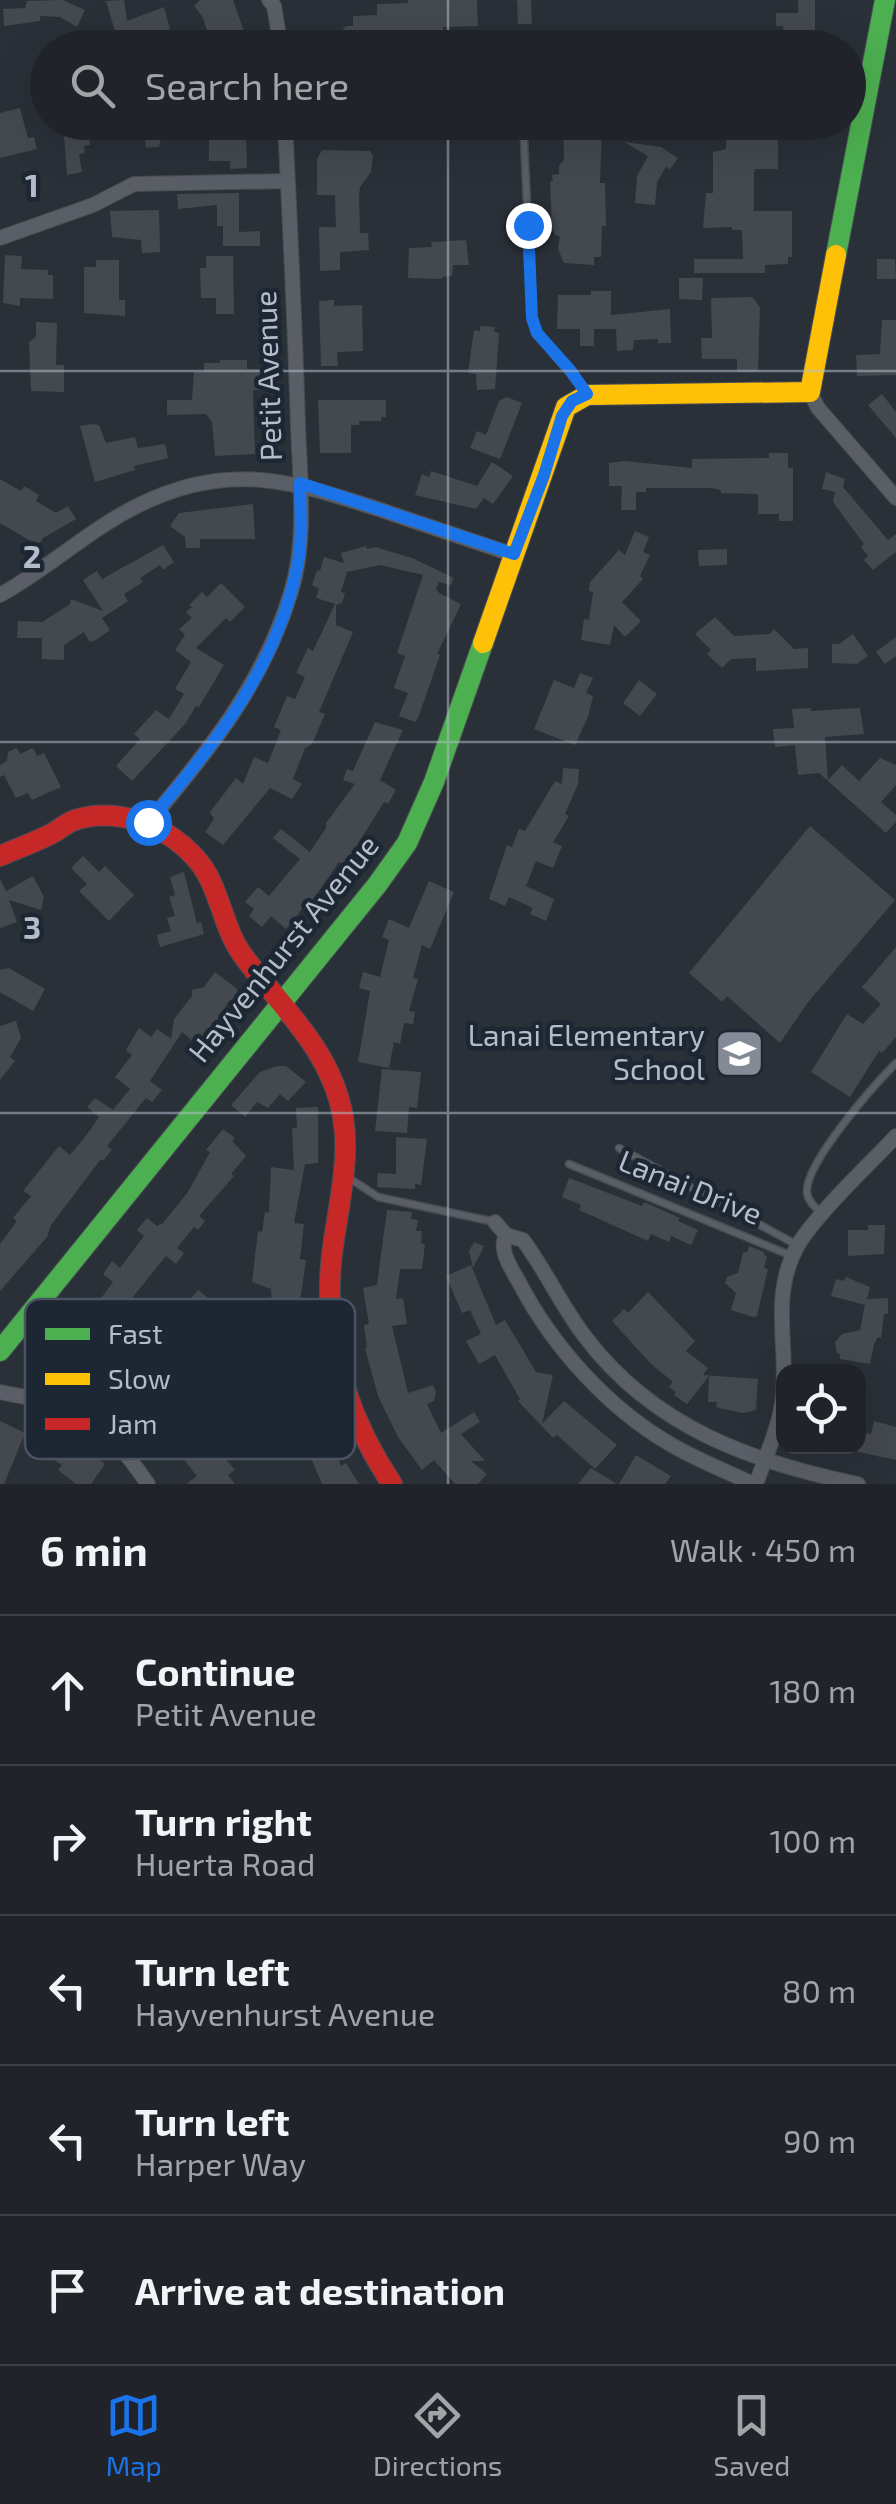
<!DOCTYPE html>
<meta charset="utf-8">
<style>
:root{--surface:#20242a;--page:#282c32;--text:#f1f3f6;--muted:#a2a4a8;--line:#3d4147;--accent:#1a73e8}
body{margin:0;font-family:"Exo 2",sans-serif;background:var(--page);color:var(--text)}
.controls{position:absolute;right:30px;bottom:30px;display:grid;overflow:hidden;border-radius:20px;box-shadow:0 10px 40px #0002}
.controls button{width:90px;height:90px;display:grid;place-items:center;padding:0;border:0;border-bottom:2px solid var(--line);background:var(--surface);color:var(--text);font:50px sans-serif}
.stop{position:absolute;width:30px;height:30px;margin:-22px;border:8px solid #1a73e8;border-radius:50%;background:#fff}
.stop.end{background:#1a73e8;border-color:#fff;box-shadow:0 2px 10px #0008}
.list{margin:0;padding:0;list-style:none}
h2{display:flex;justify-content:space-between;align-items:center;height:130px;margin:0;padding:0 40px;font-size:42px}
h2 small{font-size:32px;font-weight:400;color:var(--muted)}
.list li{display:grid;grid-template-columns:65px 1fr auto;gap:30px;align-items:center;box-sizing:border-box;height:150px;padding:0 40px;border-top:2px solid var(--line)}
.list b{display:block;font-size:38px;white-space:nowrap}
.list p{margin:0;font-size:32px;white-space:nowrap;color:var(--muted)}
.list em{font-size:32px;font-style:normal;color:var(--muted)}
.icon{flex:none;width:55px;height:55px;fill:none;stroke:currentColor;stroke-width:2;stroke-linecap:round;stroke-linejoin:round}
.map{position:relative;flex:none;width:896px;height:1484px;overflow:hidden}
.search{position:absolute;background:var(--surface);box-shadow:0 10px 40px #0002;left:30px;right:30px;top:30px;height:110px;display:flex;align-items:center;gap:25px;box-sizing:border-box;padding:0 35px;border-radius:55px;color:var(--muted);font-size:38px}
.sheet{height:880px;background:var(--surface)}
nav{display:flex;justify-content:space-around;align-items:center;box-sizing:border-box;height:140px;border-top:2px solid var(--line);background:var(--surface);font-size:28px;color:var(--muted)}
nav a{display:grid;justify-items:center;gap:5px}
nav .on{color:var(--accent)}
.map>svg:first-child{display:block}
.building{fill:#444950}
.lines{fill:none;stroke-linecap:round;stroke-linejoin:round}
.lane-casing{stroke:#484c53;stroke-width:9}
.street-casing{stroke:#484c53;stroke-width:16}
.fast-casing{stroke:#484c53;stroke-width:22}
.slow-casing{stroke:#484c53;stroke-width:22}
.jam-casing{stroke:#484c53;stroke-width:22}
.lane{stroke:#5a5e66;stroke-width:6}
.street{stroke:#5a5e66;stroke-width:14}
.fast{stroke:#4caf50;stroke-width:20}
.slow{stroke:#ffc107;stroke-width:20}
.jam{stroke:#c62828;stroke-width:20}
.route{stroke:#1a73e8;stroke-width:12}
.grid{fill:none;stroke:#b4bcc9;stroke-width:2.5;stroke-opacity:0.55}
.labels{text-anchor:middle;stroke-width:9;stroke-linejoin:round;paint-order:stroke}
.street-label{font-size:30px;fill:#b4bcc9;stroke:#1d2633}
.poi-label{font-size:30px;fill:#b4bcc9;stroke:#1d2633;text-anchor:end}
.key{fill:#1d2633;stroke:#4a5360;stroke-width:2.5}
.key-label{font-size:28px;fill:#b4bcc9}
.grid-label{font-size:32px;text-anchor:middle;font-weight:bold;fill:#b4bcc9;stroke:#1d2633;stroke-width:9;stroke-linejoin:round;paint-order:stroke}
</style>
<div class="map">
<svg width="896" height="1484" viewBox="0 0 896 1484">
<rect width="100%" height="100%" fill="#2a3038"/>
<path class="building" d="M63 0 85 10 77 27 60 17 40 16V21L4 26 3 9 25 8 27 1Z
M124 0 127 21 164 7 175 48H162L159 38 120 48 106 1Z
M200 0H233L249 45 232 48 230 39 221 42 220 38 211 41 202 16 194 6Z
M408 0H477L478 26 443 27 444 37H426V48H326L346 26H353V16L377 15V4L408 3Z
M517 0H531L532 24H518Z
M798 0H815V48L785 47 783 26H776V13H798Z
M20 108 28 138 34 137 37 149 0 158V113Z
M63 122H88L90 145 84 146 85 153 79 154 82 172 67 175Z
M134 122H167L168 135H162L159 147 146 148 145 137H135Z
M209 122H256V135H246L247 168 230 169V161H209Z
M396 122H444L445 136 381 138 380 124Z
M563 122H602L600 183H605L606 226H602L601 257H594V265L564 263 558 249 560 236 555 235 552 228 550 181H553L552 175 559 174V166L564 159Z
M808 122V137H782V140H778V169H755L754 174V211H792V257H788V264L765 265V273H694V259H743L742 230H732V227L703 228 706 193H713V152L726 149V123Z
M624 142 661 147 678 158 670 169 666 167 657 182 655 205 635 203 637 176 648 156Z
M322 150 370 151 373 156 371 172 360 187 359 195 360 233H368L369 250 340 252V270L320 271 319 227H336L335 195H317V159Z
M239 193V232L260 231V246H223V226H217V205L178 209 177 194Z
M159 210 160 252 142 253 141 240 112 237 110 211Z
M466 240 469 265H453L452 276 442 277V279L408 278 409 248 432 247 431 242Z
M5 255 22 256 21 269 48 270V275H53V299L20 298V306L3 303Z
M206 256H233L234 314H216V298H201L200 268H206Z
M877 259H895L896 279H877Z
M96 260H119V300H125V316L84 313V267H96Z
M679 278H703L702 300 679 299Z
M591 291H611V315L670 309 671 343H658V339L634 340 633 350 617 351 616 329H594V346H580V329H557L558 295H591Z
M752 297 760 307 758 371 737 372V359H702L701 338H712L711 298Z
M334 300V306L362 305 363 351 337 352 338 366H321L319 301Z
M882 320H896V375L857 376 856 355 880 354Z
M36 322 57 323 56 365H64V392L31 391 29 342 36 337Z
M480 326 495 327 494 332 499 333 495 389 477 390 476 374 468 373 474 330 480 331Z
M220 360H247V369H263L261 390H253L255 454 215 456 212 422 206 414 167 415V400H192L194 372H204V363H220Z
M882 394 896 412V438L868 405Z
M507 397 522 403 500 459 470 448 477 431 486 435 499 401Z
M318 400H386V417H381V421H359V425H351V453H320Z
M93 424 99 425 106 443 135 437 138 448 165 444 168 458 134 466 135 470 95 482 80 426Z
M769 453H788V468H793V521H779V514H758V494L721 493V490L712 488H646V492H636V510H621L622 486H609V463L625 461 692 468V459L769 458Z
M492 462 513 476 493 504 484 498 476 509 415 495 422 474 429 477 431 471 477 486Z
M826 472 845 479 843 487 888 540 896 534V552L873 570 864 560 868 556 861 547 864 544 833 502 835 492 822 489Z
M0 479 21 491 24 486 39 495 36 501 56 513 68 506 76 519 43 538 39 545 27 539 0 523Z
M253 504 255 539H200V548H186L185 537 170 526 179 513Z
M635 531 649 537 643 552 650 555 640 576 643 579 622 602 641 621 625 637 614 625 610 645 581 640 584 619 589 620 593 592 589 591 590 582 619 550 625 555Z
M163 545 174 562 163 570 160 565 140 578 143 582 124 594 128 601 102 618 110 630 96 640 90 642 84 632 64 645V660L42 659V638H17L18 621 42 622 70 604 71 599 103 611 83 580 97 571 102 579Z
M366 546 367 549 375 547 412 558 454 578 451 585 435 581 439 583 436 589 439 593 461 604 437 654 440 655 418 718 415 722 399 716 408 693 394 688 405 656 397 653 423 575 380 565 347 572 341 592 345 593 342 603 336 605V625L353 632 319 712 325 714 312 744 305 748 293 779 302 784 292 799 270 788 223 845 205 832 214 819 210 812 236 778 243 784 254 757 268 763 281 730 274 727 287 696 295 699 305 677 296 673 308 648 313 651 335 604 316 598 319 589 312 585 317 570 320 571 324 557 344 563 341 553Z
M727 549V565L699 566 698 550Z
M221 583 245 607 230 622 226 618 196 648 224 665 199 707 196 706 185 724 132 781 116 766 140 739 134 734 156 710 169 719 184 694 175 689 191 662 175 650 185 635 179 629 192 618 186 612 192 607 189 605 202 592 207 597Z
M715 617 734 636 770 634 774 629 794 649 808 648V668L756 671V658L731 659 722 668 707 654 711 650 695 634Z
M853 634 868 656 857 664 832 663V644H839Z
M896 637V656L885 664 876 652Z
M580 673 593 678 586 693 593 696 588 717 575 745 534 729 554 680 574 688Z
M639 680 657 694 640 716 623 703Z
M811 708V711L860 708 864 734 825 737 828 780 842 765 859 781 880 758 896 765V785L881 802 896 815V822L886 833 819 773 798 775 795 745 775 747 773 729 794 728 792 709Z
M375 722 403 730 380 780 396 790 388 804 384 802 344 866 339 862 306 910 303 908 286 929 271 916 262 927 249 916 254 909 245 902 258 887 269 896 300 859 273 838 281 829 310 852 326 828V823L355 784 343 780 347 769 353 771Z
M17 748 20 754 33 748 37 756 44 753 61 787 32 800 28 793 16 798 4 775 0 777V765L7 761 8 752Z
M563 768 579 769 578 784 565 814 569 816 553 842 562 846 553 868 536 861 526 886 554 899 546 921 530 914 533 908 509 897 505 906 489 899 507 845 512 847 519 829 525 831 555 781 562 784Z
M810 826 895 900 809 1001 780 1043 727 996 722 1002 689 973Z
M83 856 99 872 105 866 134 895 109 921 79 891 87 884 71 868Z
M184 872 197 923 201 922 204 934 160 947 157 935 171 931 167 918 175 916 169 897 175 895 170 877Z
M33 876 44 897 41 910 9 900 17 922 0 928V879L6 891Z
M429 881 454 892 430 949 422 945 413 978 418 979 409 1011 415 1012 413 1024 404 1023 400 1044 394 1042 389 1068 358 1062 370 991 359 988 363 972 380 977 389 940 382 937 389 919 409 928Z
M896 947V1037L882 1053 879 1051 850 1097 811 1072 847 1014 863 1024 881 1004 862 987Z
M9 968 45 989 33 1011 0 992V970Z
M215 972 237 989 238 997 229 1001 207 1037 194 1042 182 1032 150 1081 162 1090 152 1102 146 1098 107 1146 112 1150 103 1161 101 1159 51 1225 47 1237 0 1291V1244L17 1221 13 1218 31 1196 23 1191 59 1146 70 1155 88 1133 99 1117 87 1107 95 1098 113 1110 130 1089 115 1077 132 1055 126 1050 139 1028 151 1037 157 1029 171 1039 174 1019 192 996V990L204 987Z
M16 1021 21 1038 10 1057 15 1061 0 1080V1026Z
M277 1066H286L306 1082 288 1101 280 1094 268 1108 257 1102 245 1117 231 1105 260 1072Z
M382 1069 421 1072 417 1108 409 1107 407 1133 375 1131Z
M318 1107V1163L305 1164 294 1223 304 1224 300 1259 306 1260 300 1301H283L287 1340 300 1339 301 1355 292 1356 302 1394 319 1390 324 1407 321 1408 341 1466 346 1463 359 1484H322L293 1415 273 1419 266 1394 271 1393 263 1363 251 1364 247 1326H241L240 1315 272 1311 271 1289 252 1282 258 1231 262 1232 265 1212 269 1213 271 1167 294 1170 292 1128H297L296 1108Z
M223 1129 235 1138 232 1141 246 1156 231 1174 234 1176 199 1216 205 1221 198 1230 194 1227 177 1248 184 1253 176 1264 166 1256 128 1303 136 1310 128 1319 126 1316 110 1336 122 1348 124 1379 147 1358 191 1419 203 1423 200 1430 235 1470 228 1475 235 1484H186L197 1476 167 1439 157 1448 146 1434 131 1414 143 1405 115 1372 100 1390 90 1382 94 1377 69 1357 62 1366H55L43 1382 29 1371 38 1360 35 1358 64 1328 71 1335 75 1311 90 1313 113 1282 103 1274 112 1261 120 1268 144 1236 137 1230 147 1218 157 1226 163 1223 188 1192 210 1152 206 1150Z
M396 1137 427 1139 421 1185 415 1184V1189L377 1187 378 1173 396 1174Z
M569 1178 642 1206 644 1202 680 1218 678 1221 698 1230 691 1245 671 1236 669 1242 651 1234 648 1241 579 1210 581 1205 562 1197Z
M387 1210 412 1212 411 1219 418 1220 416 1231H422L421 1243 425 1244 422 1269H400L396 1299 403 1298 407 1324 392 1326 408 1393 433 1385 436 1392 434 1401 427 1404 441 1433 474 1412 480 1422 461 1434 485 1461H471L487 1474 478 1484H455L434 1460 422 1470 398 1437 378 1396 365 1348 367 1347 364 1325 369 1324 363 1288 377 1285Z
M868 1225H885L884 1254 848 1256V1230H868Z
M474 1242 484 1246 473 1268 469 1251Z
M749 1246 764 1252V1255L767 1256 764 1268 768 1269 757 1316 753 1317 731 1310 736 1293 725 1283 727 1277 738 1273 743 1253 748 1251Z
M471 1265 496 1325 505 1320 536 1372 553 1375 542 1424 564 1401 617 1445 595 1469 557 1435 553 1438 518 1401 520 1399 495 1355 479 1364 466 1341 481 1334 470 1310 462 1313 446 1276Z
M846 1277 870 1287 867 1299 888 1298V1314H884L881 1338 878 1337 874 1344 870 1364 840 1359V1354L837 1353 835 1342 842 1334 860 1330 865 1305 831 1296 836 1279 844 1281Z
M198 1290 207 1297 191 1316 182 1309Z
M648 1292 695 1341 686 1351 708 1368 703 1375 758 1379 756 1410 743 1413 723 1409 716 1407 717 1402H708L709 1376 687 1404 674 1395 676 1392 669 1387 673 1382 651 1364 612 1321 624 1309 628 1313Z
M0 1421 25 1433 4 1484H0Z
M874 1421 896 1427V1460L858 1452V1431L871 1434Z
M35 1428 58 1441 67 1432 105 1464 91 1484H76L58 1470 62 1465 27 1443Z
M636 1455 671 1476 665 1484H619Z
M591 1468 617 1484H578Z"/>
<g class="lines">
<defs>
<path id="lane" d="M524 139 532 318C542 348 569 368 586 394
M619 1148 797 1245
M569 1164 792 1256
M346 1176 378 1197 495 1222
M820 1212C815 1207 808 1201 807 1193 804 1164 875 1084 896 1063"/>
<path id="street" d="M269 0 274 6 281 48
M0 238 93 205 134 184 288 181
M810 392 818 408 896 498
M0 595C49 568 91 528 141 504 231 460 295 482 384 511 427 526 471 540 514 555
M148 823C208 752 264 683 291 592 307 541 300 480 298 426 295 325 290 224 285 122
M495 1222 506 1235 523 1240C546 1271 562 1307 586 1338 654 1427 751 1462 858 1484
M506 1235C498 1251 512 1269 520 1284 553 1347 608 1408 670 1444 697 1460 726 1471 753 1484
M0 1392C23 1397 48 1400 70 1408 105 1421 127 1455 148 1484
M756 1484C766 1456 780 1425 783 1396 788 1343 770 1294 798 1245 818 1212 868 1166 896 1136"/>
<path id="fast" d="M836 255 885 0
M0 1351 377 885 407 843 434 782 483 643"/>
<path id="slow" d="M483 643 566 407 587 395 810 392 836 255"/>
<path id="jam" d="M0 856C16 849 33 843 49 835 58 831 66 823 75 820 122 804 183 832 207 874 222 901 225 932 244 957 282 1008 332 1051 343 1117 350 1159 339 1204 333 1246 321 1332 344 1412 392 1484"/>
</defs>
<use href="#lane" class="lane-casing"/>
<use href="#street" class="street-casing"/>
<use href="#fast" class="fast-casing"/>
<use href="#slow" class="slow-casing"/>
<use href="#jam" class="jam-casing"/>
<use href="#lane" class="lane"/>
<use href="#street" class="street"/>
<use href="#fast" class="fast"/>
<use href="#slow" class="slow"/>
<use href="#jam" class="jam"/>
</g>
<g class="lines">
<path class="route" d="M148 822C213 747 277 668 297 567 303 541 300 510 300 483L514 554 544 475 562 416 572 401 587 394 570 370 537 333 532 318 528 225"/>
</g>
<path class="grid" d="M448 0V48M448 122V1484M0 371H896M0 742H896M0 1113H896"/>
<defs>
<symbol id="school-square" viewBox="-11 -11 22 22"><rect x="-9" y="-9" width="18" height="18" rx="4" fill="#848b96" stroke="#1d2633"/><path d="M0-5L7-2L0 1L-7-2ZM-4 1L0 2.5L4 1V4Q0 6-4 4Z" fill="#fff"/></symbol>
</defs>
<g fill-rule="evenodd">
<use href="#school-square" x="712" y="1026" width="55" height="55"/>
</g>
<g class="labels">
<g class="street-label">
<text transform="translate(269 376) rotate(-92)" y="10">Petit Avenue</text>
<text transform="translate(284 949) rotate(-51)" y="10">Hayvenhurst Avenue</text>
<text transform="translate(690 1188) rotate(22)" y="10">Lanai Drive</text>
</g>
<g class="poi-label">
<text x="705" y="1046">Lanai Elementary<tspan x="705" dy="34">School</tspan></text>
</g>
</g>
<rect x="25" y="1299" width="330" height="160" rx="15" class="key"/>
<rect x="45" y="1328" width="45" height="12" fill="#4caf50"/>
<rect x="45" y="1373" width="45" height="12" fill="#ffc107"/>
<rect x="45" y="1418" width="45" height="12" fill="#c62828"/>
<g class="key-label">
<text x="108" y="1344">Fast</text>
<text x="108" y="1389">Slow</text>
<text x="108" y="1434">Jam</text>
</g>
<g class="grid-label">
<text x="32" y="197">1</text>
<text x="32" y="568">2</text>
<text x="32" y="939">3</text>
</g>
</svg>
<div class="controls">
<button><svg class="icon" aria-label="locate" viewBox="0 0 24 24"><circle cx="12" cy="12" r="6"/><path d="M12 2v4M12 18v4M2 12h4M18 12h4"/></svg></button>
</div>
<div class="stop" style="left:148px;top:822px"></div>
<div class="stop end" style="left:528px;top:225px"></div>
<div class="search"><svg class="icon" aria-label="search" viewBox="0 0 24 24"><circle cx="10" cy="10" r="6"/><path d="M15 15l6 6"/></svg>Search here</div>
</div>
<section class="sheet">
<h2>6 min<small>Walk · 450 m</small></h2>
<ul class="list">
<li><svg class="icon" aria-label="ahead" viewBox="0 0 24 24"><path d="M12 20V5M6 11l6-6 6 6"/></svg><div><b>Continue</b><p>Petit Avenue</p></div><em>180 m</em></li>
<li><svg class="icon" aria-label="right" viewBox="0 0 24 24"><path d="M7 20v-9h11M14 6l5 5-5 5"/></svg><div><b>Turn right</b><p>Huerta Road</p></div><em>100 m</em></li>
<li><svg class="icon" aria-label="left" viewBox="0 0 24 24"><path d="M17 20v-9H6M10 6l-5 5 5 5"/></svg><div><b>Turn left</b><p>Hayvenhurst Avenue</p></div><em>80 m</em></li>
<li><svg class="icon" aria-label="left" viewBox="0 0 24 24"><path d="M17 20v-9H6M10 6l-5 5 5 5"/></svg><div><b>Turn left</b><p>Harper Way</p></div><em>90 m</em></li>
<li><svg class="icon" aria-label="arrive" viewBox="0 0 24 24"><path d="M6 21V4h12l-3 4 3 4H6"/></svg><div><b>Arrive at destination</b></div></li>
</ul>
</section>
<nav>
<a class="on"><svg class="icon" aria-label="map" viewBox="0 0 24 24"><path d="M3 6l6-2 6 2 6-2v14l-6 2-6-2-6 2zM9 4v14M15 6v14"/></svg>Map</a>
<a><svg class="icon" aria-label="directions" viewBox="0 0 24 24"><path d="M12 3l9 9-9 9-9-9zM9 14v-3h6M13 9l2 2-2 2"/></svg>Directions</a>
<a><svg class="icon" aria-label="saved" viewBox="0 0 24 24"><path d="M7 4h10v16l-5-4-5 4z"/></svg>Saved</a>
</nav>
